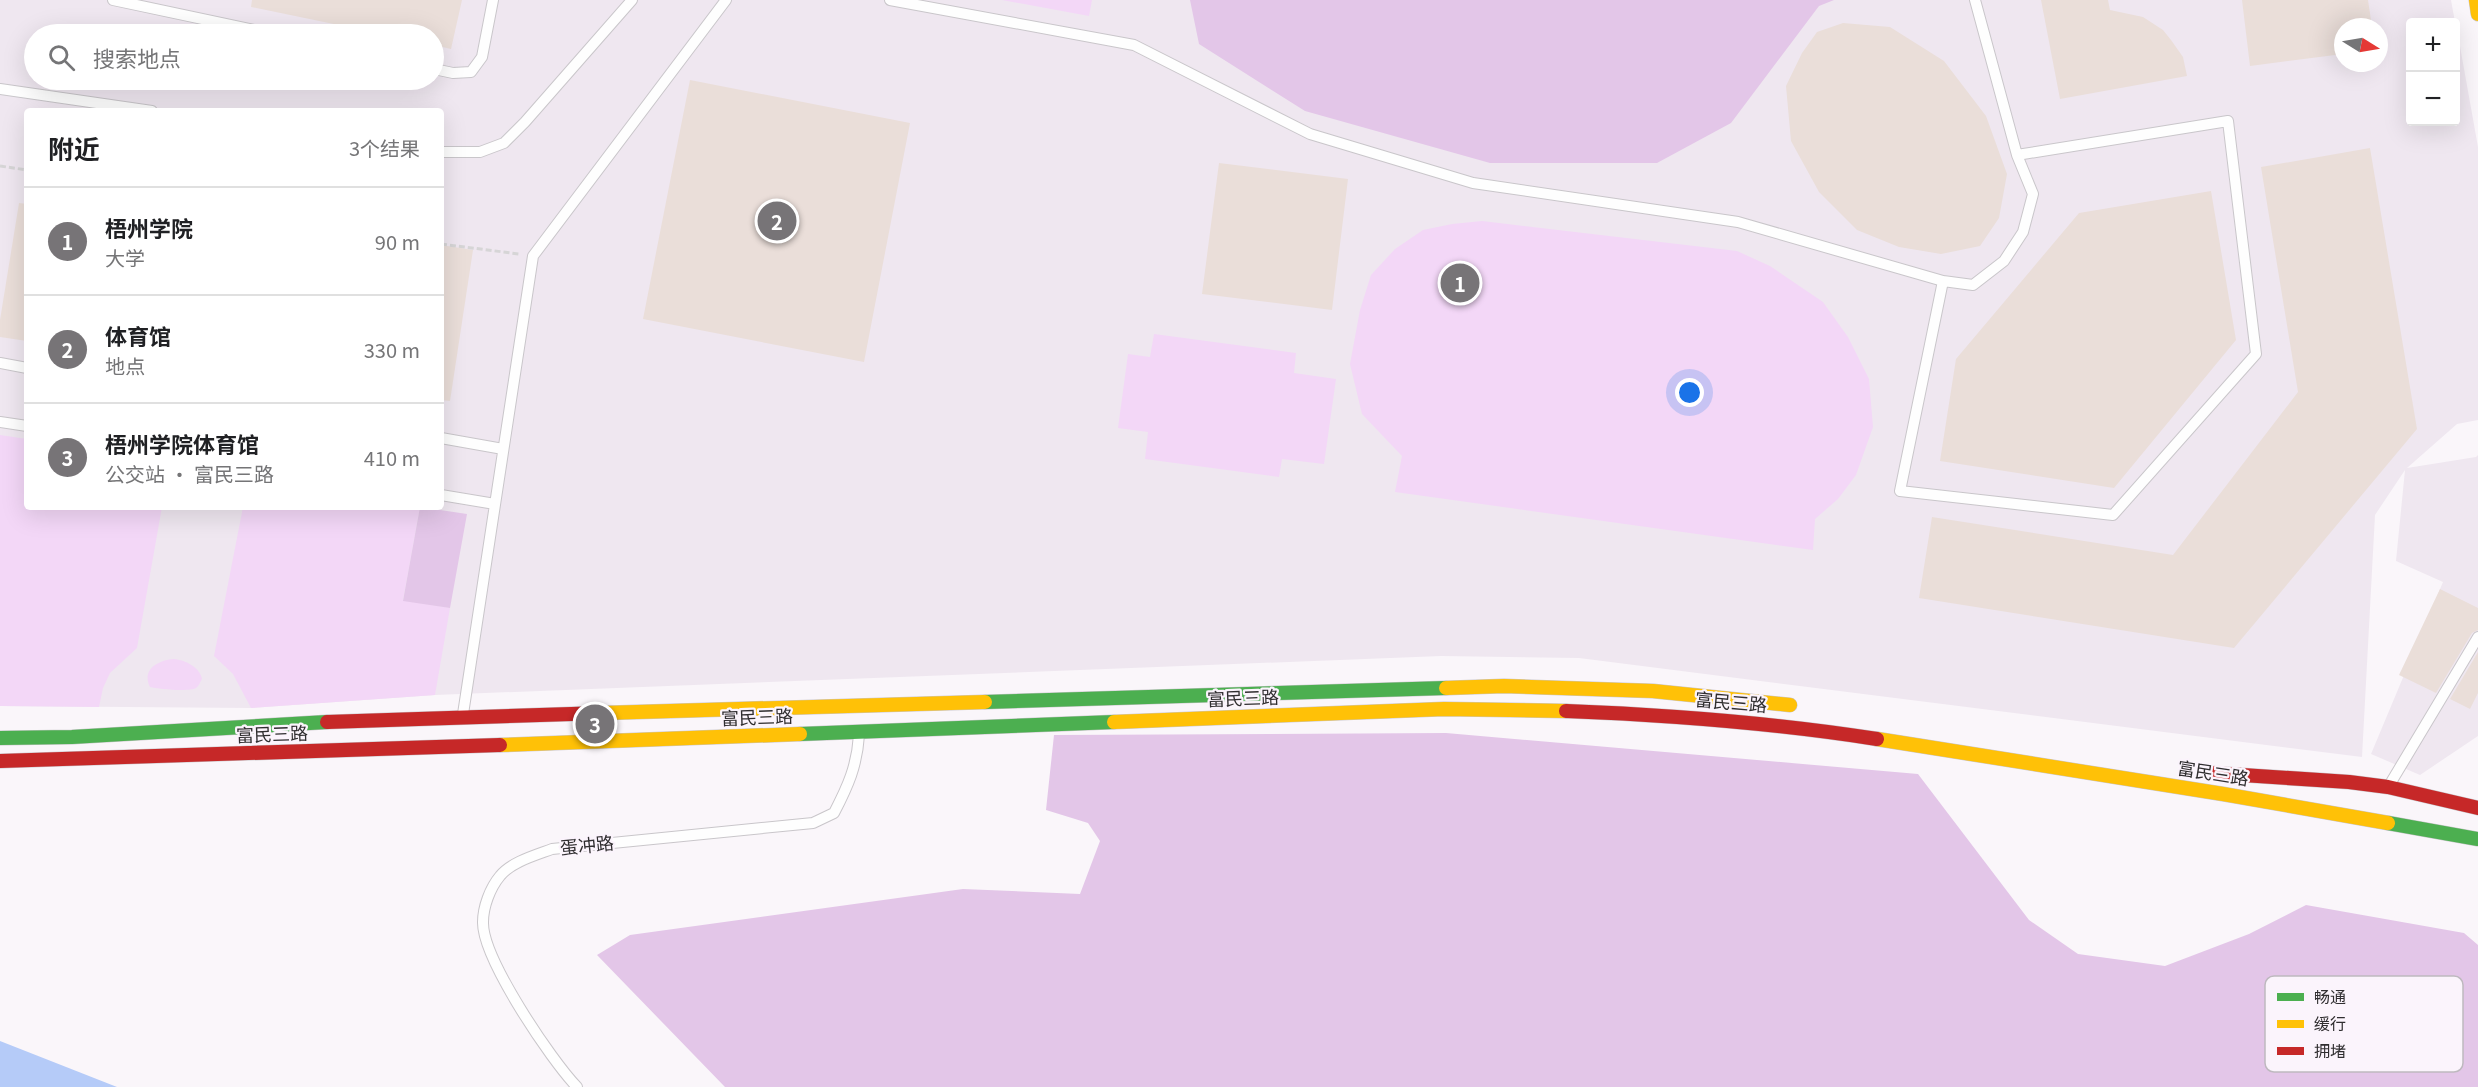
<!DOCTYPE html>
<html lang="zh">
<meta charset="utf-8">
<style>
:root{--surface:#fff;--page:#f2f2f2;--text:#202124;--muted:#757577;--line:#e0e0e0;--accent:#777477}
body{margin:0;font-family:Georgia,"Noto Sans SC",serif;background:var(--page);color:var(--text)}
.controls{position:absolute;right:18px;top:18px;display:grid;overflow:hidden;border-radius:6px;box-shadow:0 6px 24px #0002}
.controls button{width:54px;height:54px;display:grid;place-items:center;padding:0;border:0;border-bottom:2px solid var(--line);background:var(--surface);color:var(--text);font:30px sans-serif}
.compass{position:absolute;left:2334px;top:18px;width:54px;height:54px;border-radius:50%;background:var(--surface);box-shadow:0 6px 24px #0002;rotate:101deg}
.you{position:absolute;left:1690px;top:393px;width:21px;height:21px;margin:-15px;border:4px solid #fff;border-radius:50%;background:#1a73e8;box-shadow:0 0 0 9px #1a73e833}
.badge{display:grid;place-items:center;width:39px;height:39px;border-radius:50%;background:var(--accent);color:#fff;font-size:20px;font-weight:700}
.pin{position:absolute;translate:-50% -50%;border:3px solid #fff;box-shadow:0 2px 6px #0006}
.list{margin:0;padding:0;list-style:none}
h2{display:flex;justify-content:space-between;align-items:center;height:78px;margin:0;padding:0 24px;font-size:26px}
h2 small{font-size:20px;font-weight:400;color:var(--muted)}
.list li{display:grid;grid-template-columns:39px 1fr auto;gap:18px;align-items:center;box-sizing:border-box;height:108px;padding:0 24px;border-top:2px solid var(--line)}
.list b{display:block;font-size:22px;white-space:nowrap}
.list p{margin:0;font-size:20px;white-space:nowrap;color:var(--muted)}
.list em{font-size:20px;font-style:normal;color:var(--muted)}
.icon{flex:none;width:33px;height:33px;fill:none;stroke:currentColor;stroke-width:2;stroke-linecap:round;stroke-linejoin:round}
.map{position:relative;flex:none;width:2478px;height:1087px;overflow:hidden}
.search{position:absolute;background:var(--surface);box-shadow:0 6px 24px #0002;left:24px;top:24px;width:420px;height:66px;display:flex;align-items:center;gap:15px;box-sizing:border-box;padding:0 21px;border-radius:33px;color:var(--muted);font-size:22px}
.panel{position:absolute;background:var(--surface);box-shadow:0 6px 24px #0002;left:24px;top:108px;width:420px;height:402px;border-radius:6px}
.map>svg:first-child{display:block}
.built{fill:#efe7f0;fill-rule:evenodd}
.green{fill:#f3d7f7}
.forest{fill:#e3c6e8}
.water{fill:#b5cbf8}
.building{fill:#eaded9}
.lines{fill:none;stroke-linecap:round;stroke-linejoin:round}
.lane-casing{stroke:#c9c6ca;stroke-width:12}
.fast-casing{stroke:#c9c6ca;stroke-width:15}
.slow-casing{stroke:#c9c6ca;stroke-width:15}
.jam-casing{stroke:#c9c6ca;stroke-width:15}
.path{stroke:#d6d5d6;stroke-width:3;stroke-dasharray:6 3;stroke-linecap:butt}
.lane{stroke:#fefefe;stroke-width:10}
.fast{stroke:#4caf50;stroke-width:14}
.slow{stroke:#ffc107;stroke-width:14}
.jam{stroke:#c62828;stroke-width:14}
.labels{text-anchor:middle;stroke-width:4.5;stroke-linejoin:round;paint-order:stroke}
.street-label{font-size:18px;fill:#302e30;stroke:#fbf4fc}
.key{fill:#fbf4fc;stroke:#beb9bf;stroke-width:1.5}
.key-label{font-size:16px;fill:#302e30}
</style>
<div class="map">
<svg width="2478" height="1087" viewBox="0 0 2478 1087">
<rect width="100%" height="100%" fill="#faf6fa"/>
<path class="built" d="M0 0H2451L2455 22H2410V122H2456V24L2478 147V420L2457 424 2407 468 2476 457 2478 455V736L2420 775 2371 754 2443 582 2396 561 2405 470 2375 515 2362 757 1579 658 1441 656 435 695 251 708 0 706ZM2343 27H2379V63H2343ZM34 34H434V80H34ZM27 111H441V507H27Z"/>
<path class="green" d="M1002 0H1092L1089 16Z
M1482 221 1737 251 1770 266 1823 302 1848 337 1869 379 1873 427 1856 475 1838 499 1815 519 1813 550 1395 492 1402 456 1362 414 1350 364 1360 310 1371 275 1395 249 1423 230 1452 224Z
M1154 334 1296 353 1294 373 1336 379 1324 464 1282 459 1279 477 1145 459 1148 432 1118 428 1128 354 1150 357Z
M0 435 27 439V507H162L137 648 110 673 103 688 99 707 0 706Z
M243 507H420L403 600 450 608 435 695 251 708 233 674 214 656Z
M174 659C185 660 200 667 202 679 200 682 199 686 196 688 189 692 158 689 150 687 141 669 159 660 174 659Z"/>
<path class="forest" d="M1190 0H1834L1819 6 1731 123 1657 163H1490L1305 111 1199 44Z
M420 507 467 514 450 608 403 601Z
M1446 733 1918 774 2029 920 2078 954 2165 966 2249 934 2306 905 2464 933 2478 945V1087H725L597 955 630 935 963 889 1080 894 1100 841 1088 823 1046 810 1054 735Z"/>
<path class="water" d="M0 1041 117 1087H0Z"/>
<path class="building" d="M252 0H462L451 49 434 45V34H382L251 7Z
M2041 0H2108L2110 10 2143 17 2163 30 2171 40 2183 57 2187 76 2060 99Z
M2242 0H2368L2372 27H2343V54L2250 66Z
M1843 23 1890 27 1944 61 1986 116 2007 174 1999 218 1980 246 1941 254 1899 247 1857 230 1819 192 1791 141 1786 86 1802 53 1817 32Z
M690 80 910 123 864 362 643 319Z
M2370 148 2417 429 2234 648 1919 598 1932 517 2173 555 2298 392 2261 167Z
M1219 163 1348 179 1332 310 1202 294Z
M2211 191 2236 340 2114 488 1940 461 1956 359 2079 213Z
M19 203 27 204V341L0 337V320Z
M441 245 473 250 450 401 441 400Z
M2440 589 2478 608V630L2472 633 2436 693 2399 675Z
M2478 652V693L2470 709 2450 699Z"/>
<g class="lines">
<defs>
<path id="lane" d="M113 0 273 34
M890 0 1134 45 1310 134 1473 183 1738 222 1943 281 1973 285 2004 261 2023 232 2033 194 2017 155 1975 0
M434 69 453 73 471 72 482 57 493 0
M0 89 152 111
M441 152H480L504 143 525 122 632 0
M1943 281 1900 491 2113 515 2256 354 2228 121 2017 155
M0 363 27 368
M0 422 27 426
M441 438 503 449
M441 495 495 504
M463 714 533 256 726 0
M2390 784 2478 637
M577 1087C551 1060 482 958 483 922 483 907 490 888 500 876 511 862 536 855 552 849L813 823 834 813C848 786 857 766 859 735"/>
<path id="fast" d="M985 702 1446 688
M800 734 1114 722
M0 738 72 737 327 722
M2388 823 2478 839"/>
<path id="slow" d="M2476 0 2478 14
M1446 688 1504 686 1653 691 1790 705
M603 713 985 702
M1114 722 1444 709 1566 711
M1877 739 2223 794 2388 823
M500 745 800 734"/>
<path id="jam" d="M1566 711C1671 715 1774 723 1877 739
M327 722 603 713
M0 761 500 745
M2212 773 2349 782 2388 787 2478 808"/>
</defs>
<use href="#lane" class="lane-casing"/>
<use href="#fast" class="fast-casing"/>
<use href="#slow" class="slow-casing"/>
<use href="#jam" class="jam-casing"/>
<path class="path" d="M0 166 27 170
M441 244 519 254"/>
<use href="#lane" class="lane"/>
<use href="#fast" class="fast"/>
<use href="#slow" class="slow"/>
<use href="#jam" class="jam"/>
</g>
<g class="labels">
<g class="street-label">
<text transform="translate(1243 699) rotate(-2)" y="6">富民三路</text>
<text transform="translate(1731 703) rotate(5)" y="6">富民三路</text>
<text transform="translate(757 718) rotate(-2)" y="6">富民三路</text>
<text transform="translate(272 735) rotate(-2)" y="6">富民三路</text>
<text transform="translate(2213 774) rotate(9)" y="6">富民三路</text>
<text transform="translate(587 846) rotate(-6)" y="6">蛋冲路</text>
</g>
</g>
<rect x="2265" y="976" width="198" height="96" rx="9" class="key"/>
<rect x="2277" y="993" width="27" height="8" fill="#4caf50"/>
<rect x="2277" y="1020" width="27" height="8" fill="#ffc107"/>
<rect x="2277" y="1047" width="27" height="8" fill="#c62828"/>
<g class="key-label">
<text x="2314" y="1003">畅通</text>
<text x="2314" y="1030">缓行</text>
<text x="2314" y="1057">拥堵</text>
</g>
</svg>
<div class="controls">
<button>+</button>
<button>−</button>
</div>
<svg class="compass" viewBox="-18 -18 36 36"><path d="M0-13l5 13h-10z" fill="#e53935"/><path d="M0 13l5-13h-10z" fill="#757577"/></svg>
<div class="you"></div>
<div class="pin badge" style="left:1460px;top:283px">1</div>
<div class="pin badge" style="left:777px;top:221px">2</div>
<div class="pin badge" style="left:595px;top:724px">3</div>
<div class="search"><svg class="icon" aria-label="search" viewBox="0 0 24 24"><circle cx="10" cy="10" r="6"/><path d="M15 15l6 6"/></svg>搜索地点</div>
<section class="panel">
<h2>附近<small>3个结果</small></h2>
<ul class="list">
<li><span class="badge">1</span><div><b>梧州学院</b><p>大学</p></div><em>90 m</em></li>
<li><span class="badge">2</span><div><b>体育馆</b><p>地点</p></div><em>330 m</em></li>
<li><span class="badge">3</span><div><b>梧州学院体育馆</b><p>公交站 · 富民三路</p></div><em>410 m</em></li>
</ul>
</section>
</div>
